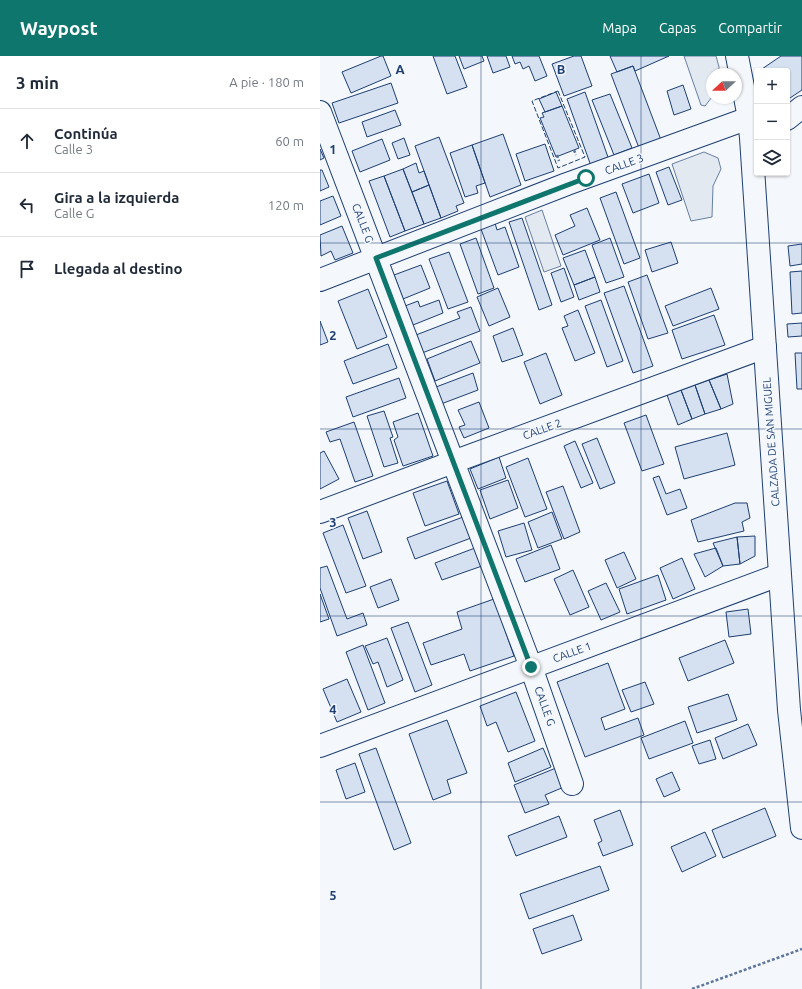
<!DOCTYPE html>
<html lang="es">
<meta charset="utf-8">
<style>
:root{--surface:#fff;--page:#f2f2f3;--text:#1f2937;--muted:#747a83;--line:#e0e1e3;--accent:#0f766e}
body{margin:0;font-family:Ubuntu,sans-serif;background:var(--page);color:var(--text)}
.controls{position:absolute;right:12px;top:12px;display:grid;overflow:hidden;border-radius:4px;box-shadow:0 1px 3px #0004}
.controls button{width:36px;height:36px;display:grid;place-items:center;padding:0;border:0;border-bottom:1px solid var(--line);background:var(--surface);color:var(--text);font:20px sans-serif}
.compass{position:absolute;left:386px;top:12px;width:36px;height:36px;border-radius:50%;background:var(--surface);box-shadow:0 1px 3px #0004;rotate:248deg}
.stop{position:absolute;width:12px;height:12px;margin:-9px;border:3px solid #0f766e;border-radius:50%;background:#fff}
.stop.end{background:#0f766e;border-color:#fff;box-shadow:0 1px 4px #0008}
.list{margin:0;padding:0;list-style:none}
h2{display:flex;justify-content:space-between;align-items:center;height:52px;margin:0;padding:0 16px;font-size:17px}
h2 small{font-size:13px;font-weight:400;color:var(--muted)}
.list li{display:grid;grid-template-columns:26px 1fr auto;gap:12px;align-items:center;box-sizing:border-box;height:64px;padding:0 16px;border-top:1px solid var(--line)}
.list b{display:block;font-size:15px;white-space:nowrap}
.list p{margin:0;font-size:13px;white-space:nowrap;color:var(--muted)}
.list em{font-size:13px;font-style:normal;color:var(--muted)}
.icon{flex:none;width:22px;height:22px;fill:none;stroke:currentColor;stroke-width:2;stroke-linecap:round;stroke-linejoin:round}
.map{position:relative;flex:none;width:482px;height:933px;overflow:hidden}
header{display:flex;align-items:center;gap:24px;box-sizing:border-box;height:56px;padding:0 20px;background:var(--accent);color:#fff}
header strong{font-size:19px}
nav{display:flex;gap:22px;margin-inline-start:auto;font-size:14px}
main{display:flex}
aside{flex:1;background:var(--surface)}
.map>svg:first-child{display:block}
.green{fill:#e3e9f0;stroke:#687fa3}
.building{fill:#d5e0f0;stroke:#1d3f73}
.lines{fill:none;stroke-linecap:round;stroke-linejoin:round}
.minor-casing{stroke:#1d3f73;stroke-width:24}
.tertiary-casing{stroke:#1d3f73;stroke-width:24}
.secondary-casing{stroke:#1d3f73;stroke-width:24}
.path{stroke:#5e769c;stroke-width:2.5;stroke-dasharray:3 2;stroke-linecap:butt}
.minor{stroke:#f4f7fb;stroke-width:22}
.tertiary{stroke:#f4f7fb;stroke-width:22}
.secondary{stroke:#f4f7fb;stroke-width:22}
.fence{stroke:#1d3f73;stroke-width:1;stroke-dasharray:5 2;stroke-linecap:butt}
.route{stroke:#0f766e;stroke-width:5}
.grid{fill:none;stroke:#1d3f73;stroke-width:1;stroke-opacity:0.55}
.labels{text-anchor:middle;stroke-width:3;stroke-linejoin:round;paint-order:stroke}
.street-label{font-size:11px;fill:#1d3f73;stroke:#f4f7fb}
.grid-label{font-size:13px;text-anchor:middle;font-weight:bold;fill:#1d3f73;stroke:#f4f7fb;stroke-width:3;stroke-linejoin:round;paint-order:stroke}
</style>
<header>
<strong>Waypost</strong>
<nav><a>Mapa</a><a>Capas</a><a>Compartir</a></nav>
</header>
<main>
<aside>
<h2>3 min<small>A pie · 180 m</small></h2>
<ul class="list">
<li><svg class="icon" aria-label="ahead" viewBox="0 0 24 24"><path d="M12 20V5M6 11l6-6 6 6"/></svg><div><b>Continúa</b><p>Calle 3</p></div><em>60 m</em></li>
<li><svg class="icon" aria-label="left" viewBox="0 0 24 24"><path d="M17 20v-9H6M10 6l-5 5 5 5"/></svg><div><b>Gira a la izquierda</b><p>Calle G</p></div><em>120 m</em></li>
<li><svg class="icon" aria-label="arrive" viewBox="0 0 24 24"><path d="M6 21V4h12l-3 4 3 4H6"/></svg><div><b>Llegada al destino</b></div></li>
</ul>
</aside>
<div class="map">
<svg width="482" height="933" viewBox="0 0 482 933">
<rect width="100%" height="100%" fill="#f4f7fb"/>
<path class="green" d="M364 0H396L399 11V18H392V41L385 50 381 49Z
M384 96 398 102 401 113 393 130 392 161 371 165 352 108Z
M222 154 241 210 224 216 205 161Z"/>
<path class="building" d="M61 0H63L71 20 31 37 22 16Z
M113 0H135L147 31 127 38Z
M139 0H162L164 5 144 13Z
M167 0H186L190 11 173 17Z
M192 0H219L227 20 215 25 209 10 203 13 200 6 195 8Z
M254 0H261L272 30 244 40 232 8Z
M290 0H349L315 15 313 10 297 16Z
M461 0H482V34L467 44V15H439Z
M313 10 341 84 319 92 291 18Z
M71 27 78 47 19 67 12 47Z
M363 29 371 53 354 59 347 35Z
M236 36 242 50 225 56 219 43Z
M265 36 289 104 271 110 247 43Z
M290 38 312 92 294 99 272 44Z
M242 50 259 92 236 101 220 62 224 61 222 57Z
M75 54 81 69 47 81 42 66Z
M183 78 201 129 170 141 152 89Z
M119 81 144 147 136 150 138 155 121 162 95 90Z
M84 82 90 99 78 103 72 87Z
M62 83 70 104 40 116 32 95Z
M225 88 234 115 205 125 196 98Z
M152 89 165 127 156 130 158 137 145 141 130 97Z
M0 93 4 102 0 104Z
M96 107 99 117 104 115 109 129 92 136 83 113Z
M349 111 362 144 348 149 336 116Z
M83 113 104 168 85 175 64 120Z
M0 114H2L9 131 0 135Z
M329 118 339 147 313 157 302 128Z
M64 120 85 175 70 181 49 125Z
M109 129 121 162 104 168 92 136Z
M296 136 320 202 304 208 280 142Z
M13 140 21 160 0 169V145Z
M267 152 280 184 243 199 235 179 255 170 250 159Z
M202 162 232 249 219 254 189 166Z
M175 167 177 174 185 171 199 211 178 219 161 173Z
M22 170 33 197 15 204 11 195 1 200 0 179Z
M156 182 174 232 158 238 140 188Z
M290 182 304 221 286 227 272 189Z
M351 186 358 207 332 216 325 194Z
M482 188V208L470 210 468 190Z
M265 194 275 221 254 229 243 202Z
M129 196 148 246 128 253 109 203Z
M101 209 110 232 83 243 74 219Z
M244 212 254 241 241 246 231 217Z
M482 215V257L472 258 470 216Z
M327 219 348 277 328 283 308 226Z
M275 221 280 236 259 244 254 229Z
M304 230 333 310 313 317 284 237Z
M178 232 190 261 169 270 157 241Z
M391 232 399 253 353 270 345 250Z
M48 233 67 281 37 293 18 245Z
M119 244 123 257 93 269 85 250 98 245 100 251Z
M281 244 303 305 287 311 265 250Z
M151 251 160 275 102 297 96 279 140 262 137 256Z
M258 254 275 297 255 305 242 272 248 270 244 260Z
M394 259 405 289 362 303 352 274Z
M0 265 8 286 0 289Z
M482 267V280L468 281 467 268Z
M193 272 203 299 182 306 173 280Z
M151 285 160 307 115 325 107 303Z
M68 288 77 312 33 328 24 305Z
M226 297 242 339 220 348 204 306Z
M475 297H482V333H477Z
M153 317 158 334 121 348 116 331Z
M407 318 413 348 401 353 389 324Z
M79 322 86 342 33 361 26 341Z
M389 324 401 353 385 358 375 329Z
M375 329 385 358 372 363 361 334Z
M361 334 372 363 358 369 347 339Z
M159 346 169 372 144 382 139 371 145 369 138 354Z
M64 355 73 381 70 382 78 407 64 411 47 360Z
M98 357 113 400 83 410 74 384 78 381 73 366Z
M326 359 344 408 322 415 304 367Z
M34 366 53 420 35 426 20 383 10 386 6 376Z
M407 377 415 409 364 423 355 391Z
M277 382 295 427 280 433 262 388Z
M255 385 273 427 261 432 244 390Z
M4 395 19 423 0 433V397Z
M179 401 186 422 158 433 150 413Z
M208 402 227 453 205 461 186 411Z
M339 420 346 438 360 433 367 452 347 459 333 422Z
M188 424 198 452 170 463 160 434Z
M127 425 139 458 105 470 93 437Z
M243 430 260 476 244 483 226 436Z
M415 447H427L430 462 422 466 424 475 378 486 371 464Z
M47 455 62 496 43 503 28 462Z
M232 456 242 483 218 492 208 466Z
M143 461 151 482 95 503 87 482Z
M204 467 212 494 186 501 178 475Z
M23 469 46 530 26 537 3 477Z
M435 480V500L420 508 417 481Z
M417 481 420 508 403 510 393 487Z
M231 489 240 513 205 526 196 503Z
M155 492 162 510 122 524 115 507Z
M396 492 403 510 385 521 374 498Z
M304 496 316 523 297 532 285 504Z
M362 502 375 533 353 543 340 512Z
M7 510 27 563 43 557 47 569 17 580 0 532V512Z
M253 514 269 551 250 559 234 523Z
M338 519 346 544 307 558 299 533Z
M71 523 79 544 58 552 50 531Z
M286 527 300 556 281 564 268 535Z
M0 538 9 563 0 566Z
M174 543 194 600 150 615 144 598 111 609 103 587 142 573 137 556Z
M428 553 431 578 409 581 406 556Z
M88 566 112 629 95 636 71 572Z
M67 582 83 624 67 631 58 606 53 608 45 590Z
M405 584 414 607 368 625 359 602Z
M43 589 65 647 48 654 26 596Z
M288 607 305 653 281 662 285 674 318 662 324 679 265 701 237 626Z
M27 623 41 656 17 666 3 633Z
M325 626 334 648 311 656 302 634Z
M196 636 215 685 188 696 176 666 167 670 160 650Z
M408 638 417 664 377 677 368 651Z
M127 664 147 717 127 724 131 737 113 744 89 678Z
M365 665 373 687 329 703 321 682Z
M428 668 437 689 403 703 395 682Z
M390 684 396 703 379 708 372 690Z
M56 692 91 787 74 794 39 698Z
M223 692 231 711 195 726 188 707Z
M35 707 45 736 26 743 16 714Z
M236 712 244 731 225 739 229 748 205 757 194 729Z
M352 716 360 734 344 741 336 723Z
M445 752 456 780 403 802 392 774Z
M300 754 313 789 283 800 278 787 282 785 274 764Z
M239 760 247 781 196 800 188 780Z
M385 776 396 800 362 816 351 791Z
M280 810 289 834 209 863 200 838Z
M253 859 262 884 222 898 213 873Z"/>
<g class="lines">
<defs>
<path id="minor" d="M0 56 211 611 252 728
M0 224 247 128 429 62
M0 456 133 406 445 291"/>
<path id="tertiary" d="M467 63 482 51
M0 690 459 519"/>
<path id="secondary" d="M417 0 429 62 431 82 469 654 482 772"/>
</defs>
<use href="#minor" class="minor-casing"/>
<use href="#tertiary" class="tertiary-casing"/>
<use href="#secondary" class="secondary-casing"/>
<path class="path" d="M254 94 256 99
M237 99 239 105
M372 933 482 893"/>
<use href="#minor" class="minor"/>
<use href="#tertiary" class="tertiary"/>
<use href="#secondary" class="secondary"/>
<path class="fence" d="M238 35 265 101 238 112 212 45Z"/>
</g>
<g class="lines">
<path class="route" d="M211 611 56 202 266 122"/>
</g>
<path class="grid" d="M161 0V933M321 0V933M0 187H482M0 373H482M0 560H482M0 746H482"/>
<g class="labels">
<g class="street-label">
<text transform="translate(304 108) rotate(-20)" y="4">CALLE 3</text>
<text transform="translate(43 167) rotate(69)" y="4">CALLE G</text>
<text transform="translate(222 373) rotate(-20)" y="4">CALLE 2</text>
<text transform="translate(451 386) rotate(-94)" y="4">CALZADA DE SAN MIGUEL</text>
<text transform="translate(252 596) rotate(-20)" y="4">CALLE 1</text>
<text transform="translate(225 650) rotate(70)" y="4">CALLE G</text>
</g>
</g>
<g class="grid-label">
<text x="80" y="18">A</text>
<text x="241" y="18">B</text>
<text x="13" y="98">1</text>
<text x="13" y="284">2</text>
<text x="13" y="471">3</text>
<text x="13" y="658">4</text>
<text x="13" y="844">5</text>
</g>
</svg>
<div class="controls">
<button>+</button>
<button>−</button>
<button><svg class="icon" aria-label="layers" viewBox="0 0 24 24"><path d="M12 4l9 5-9 5-9-5zM3 14l9 5 9-5"/></svg></button>
</div>
<svg class="compass" viewBox="-18 -18 36 36"><path d="M0-13l5 13h-10z" fill="#e53935"/><path d="M0 13l5-13h-10z" fill="#747a83"/></svg>
<div class="stop" style="left:266px;top:122px"></div>
<div class="stop end" style="left:211px;top:611px"></div>
</div>
</main>
